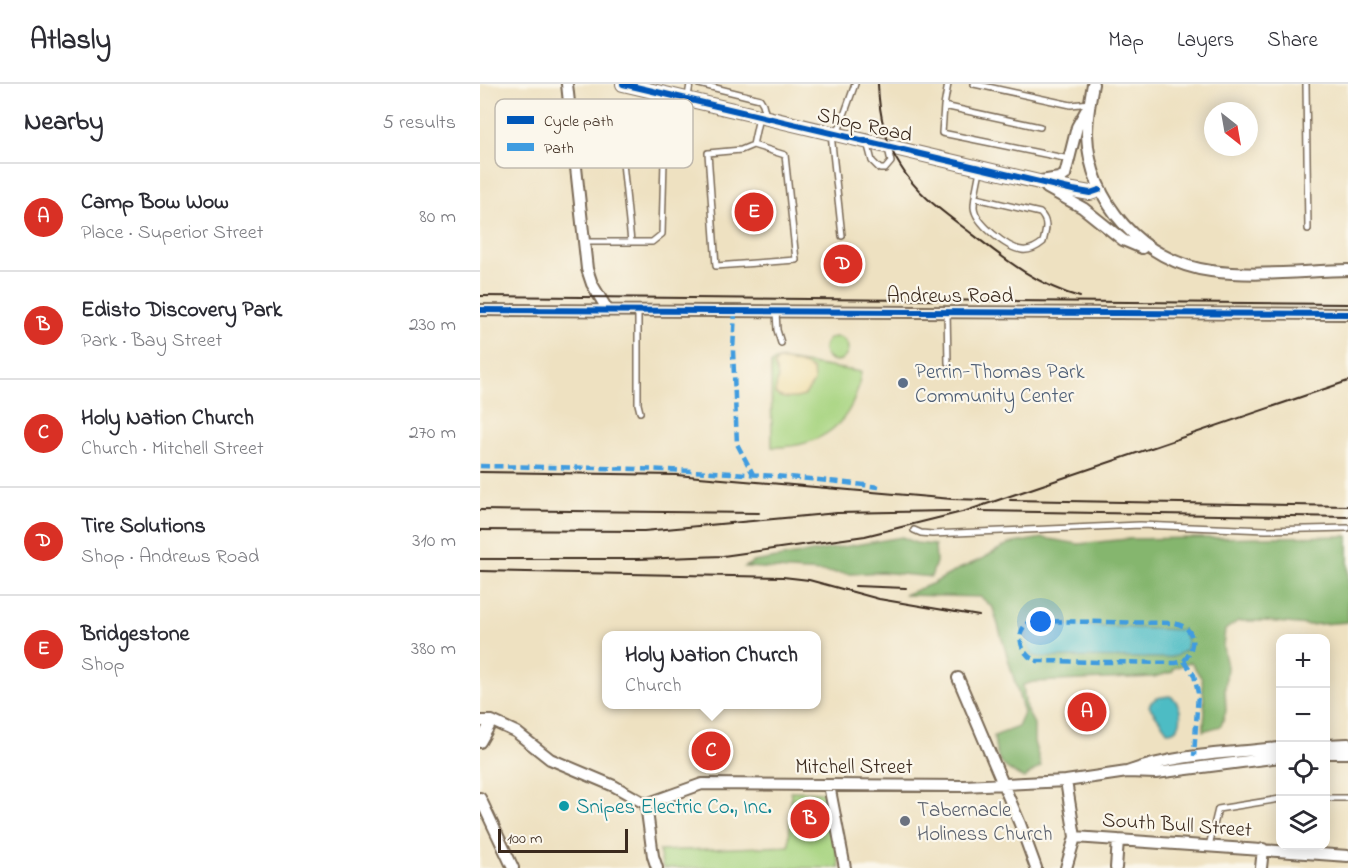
<!DOCTYPE html>
<meta charset="utf-8">
<style>
:root{--surface:#fff;--page:#f2f2f3;--text:#2b2b33;--muted:#7c7c81;--line:#e1e1e2;--accent:#d93025}
body{margin:0;font-family:"Indie Flower",sans-serif;background:var(--page);color:var(--text)}
.controls{position:absolute;right:18px;bottom:18px;display:grid;overflow:hidden;border-radius:12px;box-shadow:0 3px 15px #0003}
.controls button{width:54px;height:54px;display:grid;place-items:center;padding:0;border:0;border-bottom:2px solid var(--line);background:var(--surface);color:var(--text);font:30px sans-serif}
.compass{position:absolute;left:724px;top:18px;width:54px;height:54px;border-radius:50%;background:var(--surface);box-shadow:0 3px 15px #0003;rotate:149deg}
.scale{position:absolute;left:18px;bottom:15px;width:130px;box-sizing:border-box;padding-left:6px;border:3px solid #3b2a1e;border-top:0;font-size:16px;line-height:21px;white-space:nowrap;color:#3b2a1e;-webkit-text-stroke:4px #fbf7ec;paint-order:stroke}
.you{position:absolute;left:561px;top:538px;width:21px;height:21px;margin:-15px;border:4px solid #fff;border-radius:50%;background:#1a73e8;box-shadow:0 0 0 9px #1a73e833}
.badge{display:grid;place-items:center;width:39px;height:39px;border-radius:50%;background:var(--accent);color:#fff;font-size:20px;font-weight:700}
.pin{position:absolute;translate:-50% -50%;border:3px solid #fff;box-shadow:0 2px 6px #0006}
.popup{position:absolute;left:122px;top:547px;width:219px;height:78px;box-sizing:border-box;display:grid;place-content:center;border-radius:12px;background:var(--surface);filter:drop-shadow(0 2px 4px #0005);font-size:20px;white-space:nowrap;color:var(--muted)}
.popup b{font-size:22px;color:var(--text)}
.popup::after{content:'';position:absolute;left:50%;top:100%;margin-left:-12px;border:12px solid transparent;border-top-color:var(--surface)}
.list{margin:0;padding:0;list-style:none}
h2{display:flex;justify-content:space-between;align-items:center;height:78px;margin:0;padding:0 24px;font-size:26px}
h2 small{font-size:20px;font-weight:400;color:var(--muted)}
.list li{display:grid;grid-template-columns:39px 1fr auto;gap:18px;align-items:center;box-sizing:border-box;height:108px;padding:0 24px;border-top:2px solid var(--line)}
.list b{display:block;font-size:22px;white-space:nowrap}
.list p{margin:0;font-size:20px;white-space:nowrap;color:var(--muted)}
.list em{font-size:20px;font-style:normal;color:var(--muted)}
.icon{flex:none;width:33px;height:33px;fill:none;stroke:currentColor;stroke-width:2;stroke-linecap:round;stroke-linejoin:round}
.map{position:relative;flex:none;width:868px;height:784px;overflow:hidden}
header{display:flex;align-items:center;gap:36px;box-sizing:border-box;height:84px;padding:0 30px;background:var(--surface);border-bottom:2px solid var(--line)}
header strong{font-size:28px}
nav{display:flex;gap:33px;margin-inline-start:auto;font-size:21px}
main{display:flex}
aside{flex:1;background:var(--surface)}
.map>svg:first-child{display:block}
.green{fill:#a7d480;stroke:#717f4f;stroke-width:1.5}
.forest{fill:#85b66e;stroke:#607046;stroke-width:1.5}
.sand{fill:#eeda9e;stroke:#94825e;stroke-width:1.5}
.water{fill:#4dbcc4;stroke:#447371;stroke-width:1.5}
.lines{fill:none;stroke-linecap:round;stroke-linejoin:round}
.lane-casing{stroke:#7a6a57;stroke-width:8}
.street-casing{stroke:#7a6a57;stroke-width:14}
.secondary-casing{stroke:#7a6a57;stroke-width:16}
.lane{stroke:#fff;stroke-width:5}
.street{stroke:#fff;stroke-width:10}
.secondary{stroke:#fff;stroke-width:14}
.rail{stroke:#3b2a1e;stroke-width:2}
.quiet{stroke:#3f9ce0;stroke-width:4.5;stroke-dasharray:9 4.5;stroke-linecap:butt}
.cycleway-casing{stroke:#fbf7ec;stroke-width:10}
.cycleway{stroke:#0057b8;stroke-width:6}
.service-dot{fill:#5c6f8a;stroke:#fbf7ec;stroke-width:2}
.culture-dot{fill:#0f9aa8;stroke:#fbf7ec;stroke-width:2}
.worship-dot{fill:#6b7280;stroke:#fbf7ec;stroke-width:2}
.labels{text-anchor:middle;stroke-width:4.5;stroke-linejoin:round;paint-order:stroke}
.street-label{font-size:21px;fill:#3b2a1e;stroke:#fbf7ec}
.service-label{font-size:21px;fill:#4e5e75;stroke:#fbf7ec;text-anchor:start}
.culture-label{font-size:21px;fill:#0d838f;stroke:#fbf7ec;text-anchor:start}
.worship-label{font-size:21px;fill:#5b616d;stroke:#fbf7ec;text-anchor:start}
.key{fill:#fbf7ec;stroke:#c1baae;stroke-width:1.5}
.key-label{font-size:16px;fill:#3b2a1e}
</style>
<header>
<strong>Atlasly</strong>
<nav><a>Map</a><a>Layers</a><a>Share</a></nav>
</header>
<main>
<aside>
<h2>Nearby<small>5 results</small></h2>
<ul class="list">
<li><span class="badge">A</span><div><b>Camp Bow Wow</b><p>Place · Superior Street</p></div><em>80 m</em></li>
<li><span class="badge">B</span><div><b>Edisto Discovery Park</b><p>Park · Bay Street</p></div><em>230 m</em></li>
<li><span class="badge">C</span><div><b>Holy Nation Church</b><p>Church · Mitchell Street</p></div><em>270 m</em></li>
<li><span class="badge">D</span><div><b>Tire Solutions</b><p>Shop · Andrews Road</p></div><em>310 m</em></li>
<li><span class="badge">E</span><div><b>Bridgestone</b><p>Shop</p></div><em>380 m</em></li>
</ul>
</aside>
<div class="map">
<svg width="868" height="784" viewBox="0 0 868 784">
<rect width="100%" height="100%" fill="#fbf7ec"/>
<filter id="ink" filterUnits="userSpaceOnUse"><feTurbulence type="fractalNoise" baseFrequency=".0167" numOctaves="2"/><feDisplacementMap in="SourceGraphic" scale="12" xChannelSelector="R" yChannelSelector="G"/><feConvolveMatrix kernelMatrix="1 2 1 2 8 2 1 2 1" color-interpolation-filters="sRGB"/></filter>
<filter id="wash" filterUnits="userSpaceOnUse"><feTurbulence type="fractalNoise" baseFrequency=".008" numOctaves="4" result="noise"/><feDisplacementMap in="SourceGraphic" scale="24" xChannelSelector="R" yChannelSelector="G"/><feGaussianBlur stdDeviation="1.35" result="paint"/><feColorMatrix in="noise" values="0 0 0 0 0 0 0 0 0 0 0 0 0 0 0 0 0 1.4 0 .05"/><feComposite in="paint" operator="in"/></filter>
<g filter="url(#wash)">
<rect width="100%" height="100%" fill="#eee1c1"/>
<path class="green" d="M344 265a12 12 0 1 1 24 0a12 12 0 1 1-24 0Z
M298 275 381 288C375 339 341 364 292 363L291 280Z
M311 707 344 708 360 784H183L179 767 309 762Z"/>
<path class="forest" d="M868 452V538L828 541 785 537H758L745 546 743 563 747 583 745 605 746 627 741 642 723 647 725 629 722 595 711 578 694 584 692 588 674 593 553 598 543 601 546 625 554 640V658L561 682 544 694C521 683 516 678 514 652L538 643 544 629 513 524 501 513 424 511 454 499 477 486 502 475 528 460 563 454 599 460 647 455Z
M422 453 436 459 455 461 456 478 451 493 401 488 372 490 265 483 273 478Z"/>
<path class="sand" d="M298 276C310 278 323 279 333 286L334 298 324 312C316 315 301 316 295 309L298 293 294 281Z"/>
<path class="water" d="M558 540 703 546 707 556 706 565 696 572 685 574 560 573 553 572C547 564 545 551 548 542Z
M690 612C703 618 706 648 688 648L669 622C672 613 682 613 690 612Z"/>
</g>
<g filter="url(#ink)">
<g class="lines">
<defs>
<path id="lane" d="M219 0 280 15 283 20 286 32
M468 0 464 22 462 49 589 75
M494 0 591 21 610 19
M826 0 828 145
M208 13 210 0
M464 22 560 43
M358 48 375 0
M93 49 173 66 181 69 184 77 182 150 172 158H104
M351 50 362 152
M387 58 392 77 400 85H405L411 78 408 64
M141 59 151 158
M273 61 305 71 316 176 236 182 228 69 261 66 273 61 279 33
M496 114 560 129C569 138 566 146 563 158 557 163 550 167 542 166 527 164 495 139 494 123 494 112 498 98 500 86
M158 227V320L160 328
M467 227 468 279
M296 228 297 246 301 259
M434 446 441 449 452 450 660 441 786 446 868 444
M846 714H868
M729 762 738 725 800 715"/>
<path id="street" d="M87 0 107 185 112 200 127 225
M613 0C610 16 607 33 607 50 609 119 663 178 731 187 776 193 823 187 868 186
M561 97 579 94 585 91 597 43 607 25
M567 104 603 124 643 156 662 164
M0 226 868 230
M478 594 540 740 556 784
M0 637H12L36 648 70 675 134 702 166 720 173 772 177 784
M0 658 12 637
M846 661 868 660
M800 664C749 669 696 670 647 688L676 689 800 673
M846 669H868
M349 701 365 784
M0 714 33 784
M166 720 222 700 484 702 586 697
M595 753 868 772
M586 784 595 753 586 697 647 688
M636 784 638 756
M781 784 783 765"/>
<path id="secondary" d="M143 0 593 106 610 109 619 106"/>
</defs>
<use href="#lane" class="lane-casing"/>
<use href="#street" class="street-casing"/>
<use href="#secondary" class="secondary-casing"/>
<use href="#lane" class="lane"/>
<use href="#street" class="street"/>
<use href="#secondary" class="secondary"/>
<path class="rail" d="M398 0C399 29 405 59 421 83 437 110 462 127 487 146 522 173 556 201 600 213
M0 212 868 220
M0 388 196 391 472 415 509 416
M530 416 868 422
M0 426 279 429
M499 427 868 433
M0 446 164 447 357 429 469 427
M0 475H157L243 472 385 452 486 427 868 297
M0 487 303 493 329 496 399 515 499 532
M375 502 426 504"/>
<path class="quiet" d="M255 226 253 267 257 360 273 390
M0 382C133 384 267 385 399 403
M704 577C716 562 717 544 694 539L551 537C533 545 540 572 557 577L696 579 704 577 714 591 718 609 714 672"/>
<defs>
<path id="cycleway" d="M143 0 593 106 610 109 619 106
M0 226 868 230"/>
</defs>
<use href="#cycleway" class="cycleway-casing"/>
<use href="#cycleway" class="cycleway"/>
</g>
</g>
<circle class="service-dot" cx="423" cy="299" r="6"/>
<circle class="culture-dot" cx="84" cy="722" r="6"/>
<circle class="worship-dot" cx="425" cy="737" r="6"/>
<g class="labels">
<g class="street-label">
<text transform="translate(385 40) rotate(13)" y="7">Shop Road</text>
<text x="470" y="218">Andrews Road</text>
<text x="374" y="689">Mitchell Street</text>
<text transform="translate(697 740) rotate(4)" y="7">South Bull Street</text>
</g>
<g class="service-label">
<text x="435" y="294">Perrin-Thomas Park<tspan x="435" dy="24">Community Center</tspan></text>
</g>
<g class="culture-label">
<text x="96" y="729">Snipes Electric Co., Inc.</text>
</g>
<g class="worship-label">
<text x="437" y="732">Tabernacle<tspan x="437" dy="24">Holiness Church</tspan></text>
</g>
</g>
<rect x="15" y="15" width="198" height="69" rx="9" class="key"/>
<rect x="27" y="32" width="27" height="8" fill="#0057b8"/>
<rect x="27" y="59" width="27" height="8" fill="#3f9ce0"/>
<g class="key-label">
<text x="64" y="42">Cycle path</text>
<text x="64" y="69">Path</text>
</g>
</svg>
<div class="controls">
<button>+</button>
<button>−</button>
<button><svg class="icon" aria-label="locate" viewBox="0 0 24 24"><circle cx="12" cy="12" r="6"/><path d="M12 2v4M12 18v4M2 12h4M18 12h4"/></svg></button>
<button><svg class="icon" aria-label="layers" viewBox="0 0 24 24"><path d="M12 4l9 5-9 5-9-5zM3 14l9 5 9-5"/></svg></button>
</div>
<svg class="compass" viewBox="-18 -18 36 36"><path d="M0-13l5 13h-10z" fill="#e53935"/><path d="M0 13l5-13h-10z" fill="#7c7c81"/></svg>
<div class="scale">100 m</div>
<div class="you"></div>
<div class="pin badge" style="left:607px;top:628px">A</div>
<div class="pin badge" style="left:330px;top:735px">B</div>
<div class="pin badge" style="left:231px;top:667px">C</div>
<div class="popup"><b>Holy Nation Church</b>Church</div>
<div class="pin badge" style="left:363px;top:180px">D</div>
<div class="pin badge" style="left:274px;top:128px">E</div>
</div>
</main>
